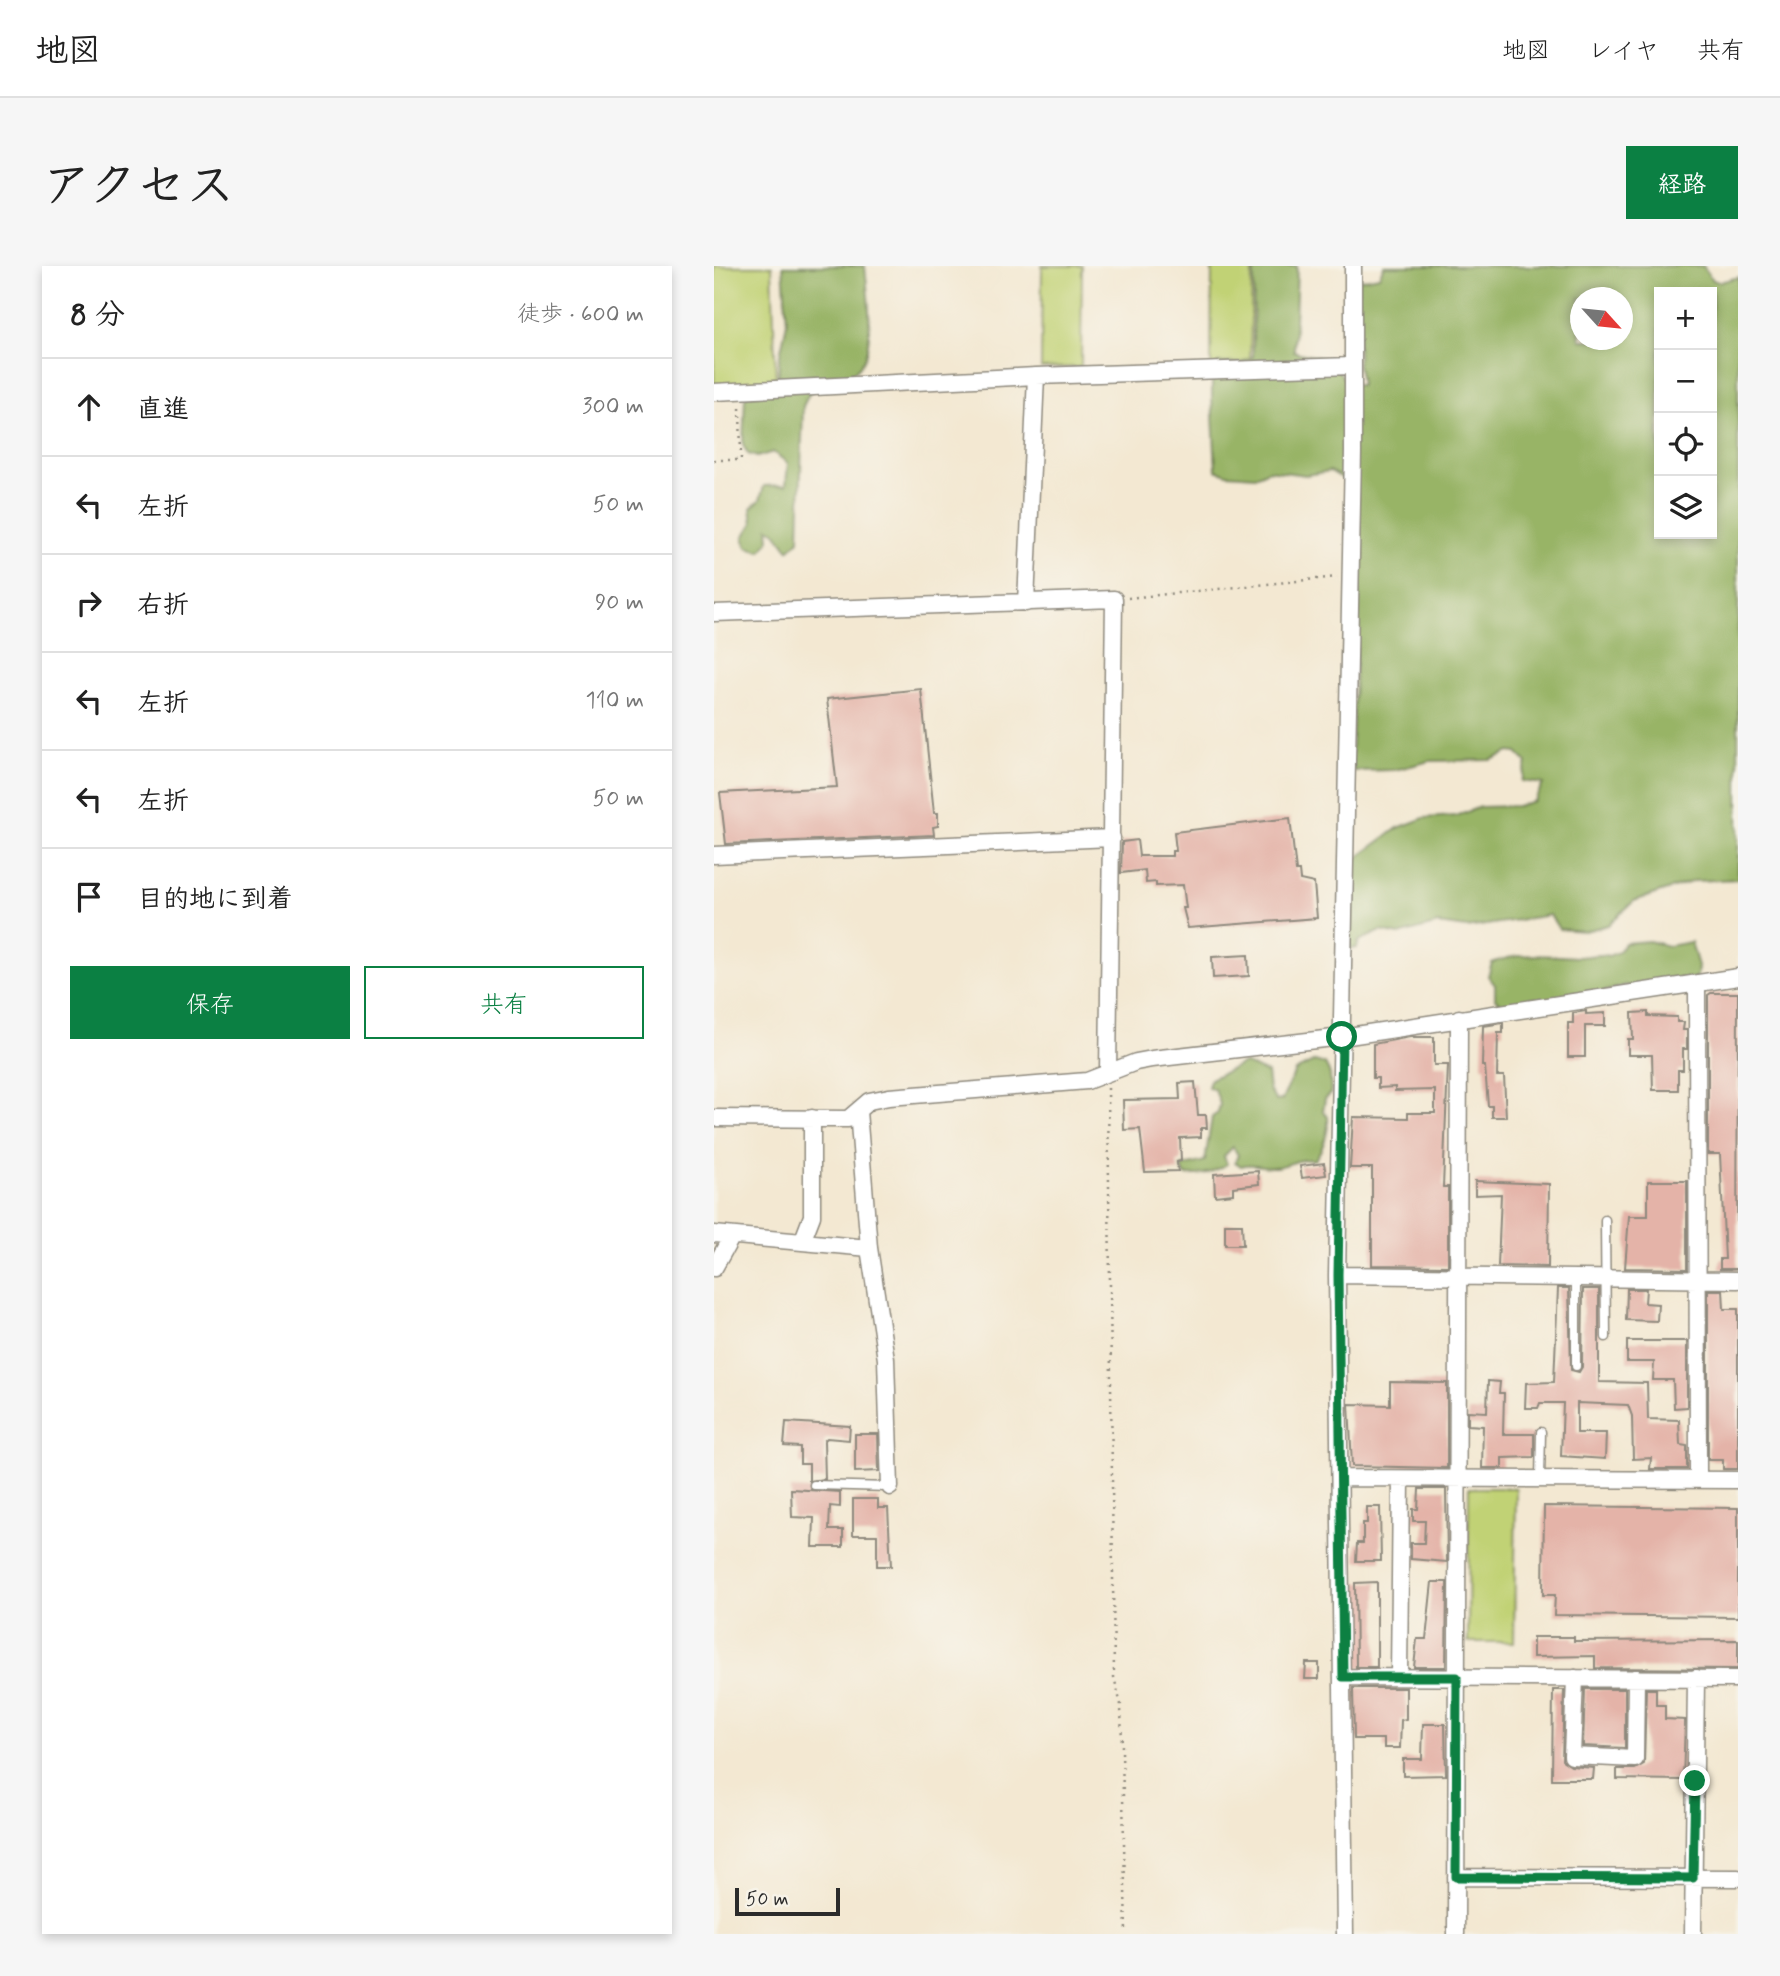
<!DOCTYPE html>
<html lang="ja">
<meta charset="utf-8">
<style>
:root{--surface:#fff;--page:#f6f6f6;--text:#222;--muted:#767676;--line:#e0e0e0;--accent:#0b8043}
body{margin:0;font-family:Mynerve,"Klee One",sans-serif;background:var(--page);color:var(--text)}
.controls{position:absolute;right:21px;top:21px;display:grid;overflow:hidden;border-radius:0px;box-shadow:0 4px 10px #0003}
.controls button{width:63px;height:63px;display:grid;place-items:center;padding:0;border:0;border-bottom:2px solid var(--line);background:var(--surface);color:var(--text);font:35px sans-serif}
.compass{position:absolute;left:856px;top:21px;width:63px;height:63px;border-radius:50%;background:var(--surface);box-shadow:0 4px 10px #0003;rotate:117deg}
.scale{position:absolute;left:21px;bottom:18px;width:105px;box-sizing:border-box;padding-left:7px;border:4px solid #2b2b2b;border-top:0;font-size:19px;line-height:24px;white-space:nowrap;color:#2b2b2b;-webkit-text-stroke:5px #f7f3e8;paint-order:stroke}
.stop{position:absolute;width:21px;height:21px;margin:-16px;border:5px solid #0b8043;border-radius:50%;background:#fff}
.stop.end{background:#0b8043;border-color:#fff;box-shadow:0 2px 7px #0008}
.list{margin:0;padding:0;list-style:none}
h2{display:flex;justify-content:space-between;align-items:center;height:91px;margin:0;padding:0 28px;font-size:30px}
h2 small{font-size:23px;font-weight:400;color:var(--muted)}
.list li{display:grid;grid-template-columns:46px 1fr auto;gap:21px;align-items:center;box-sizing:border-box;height:98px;padding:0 28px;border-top:2px solid var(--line)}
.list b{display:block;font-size:26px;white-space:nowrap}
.list em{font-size:23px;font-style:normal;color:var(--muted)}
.actions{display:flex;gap:14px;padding:21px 28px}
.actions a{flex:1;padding:16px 0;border:2px solid var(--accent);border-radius:0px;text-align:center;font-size:24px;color:var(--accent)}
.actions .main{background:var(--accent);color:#fff}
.icon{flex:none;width:38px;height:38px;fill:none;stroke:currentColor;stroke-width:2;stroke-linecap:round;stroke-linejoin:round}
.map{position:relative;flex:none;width:1024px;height:1668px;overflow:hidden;border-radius:0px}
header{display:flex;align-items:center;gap:42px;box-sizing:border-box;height:98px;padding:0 35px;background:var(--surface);border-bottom:2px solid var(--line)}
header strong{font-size:33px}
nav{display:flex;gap:38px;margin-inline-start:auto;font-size:24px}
.intro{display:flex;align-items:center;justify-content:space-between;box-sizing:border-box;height:168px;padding:0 42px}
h1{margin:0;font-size:49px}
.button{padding:18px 32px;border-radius:0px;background:var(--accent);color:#fff;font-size:24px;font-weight:700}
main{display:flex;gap:42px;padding:0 42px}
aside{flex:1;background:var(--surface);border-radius:0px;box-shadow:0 4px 10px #0003}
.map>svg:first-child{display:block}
.green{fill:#c1d275;stroke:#767e50;stroke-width:2}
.forest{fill:#98b466;stroke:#627048;stroke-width:2;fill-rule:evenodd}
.building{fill:#e4b3a8}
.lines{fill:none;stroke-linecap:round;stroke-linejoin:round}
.service-casing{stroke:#8f8a7e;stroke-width:11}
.minor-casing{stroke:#8f8a7e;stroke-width:19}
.path{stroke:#8f8a7e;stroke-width:2.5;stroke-dasharray:2 5;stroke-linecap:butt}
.service{stroke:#fff;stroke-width:8}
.minor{stroke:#fff;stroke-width:16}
.route{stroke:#0b8043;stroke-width:9}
</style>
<header>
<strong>地図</strong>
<nav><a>地図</a><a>レイヤ</a><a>共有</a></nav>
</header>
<div class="intro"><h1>アクセス</h1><a class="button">経路</a></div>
<main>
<aside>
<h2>8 分<small>徒歩 · 600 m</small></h2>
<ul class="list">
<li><svg class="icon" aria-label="ahead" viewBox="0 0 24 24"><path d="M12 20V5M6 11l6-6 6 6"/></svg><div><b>直進</b></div><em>300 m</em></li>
<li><svg class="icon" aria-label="left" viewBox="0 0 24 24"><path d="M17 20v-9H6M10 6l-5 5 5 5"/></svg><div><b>左折</b></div><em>50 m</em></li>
<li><svg class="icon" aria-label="right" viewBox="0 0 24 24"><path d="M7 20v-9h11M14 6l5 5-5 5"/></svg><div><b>右折</b></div><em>90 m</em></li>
<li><svg class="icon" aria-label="left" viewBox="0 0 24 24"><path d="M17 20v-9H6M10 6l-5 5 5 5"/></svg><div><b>左折</b></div><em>110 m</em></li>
<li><svg class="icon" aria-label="left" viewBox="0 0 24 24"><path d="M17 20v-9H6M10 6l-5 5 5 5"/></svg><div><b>左折</b></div><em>50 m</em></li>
<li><svg class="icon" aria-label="arrive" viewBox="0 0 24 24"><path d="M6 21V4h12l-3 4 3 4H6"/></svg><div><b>目的地に到着</b></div></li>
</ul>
<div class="actions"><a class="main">保存</a><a>共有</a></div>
</aside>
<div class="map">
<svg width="1024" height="1668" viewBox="0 0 1024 1668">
<rect width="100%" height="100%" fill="#f7f3e8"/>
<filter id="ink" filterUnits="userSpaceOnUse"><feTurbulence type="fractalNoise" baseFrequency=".0143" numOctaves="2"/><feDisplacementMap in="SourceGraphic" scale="14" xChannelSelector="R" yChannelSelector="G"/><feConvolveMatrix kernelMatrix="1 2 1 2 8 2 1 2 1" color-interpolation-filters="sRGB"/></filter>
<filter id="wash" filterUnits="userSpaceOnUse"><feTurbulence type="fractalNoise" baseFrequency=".00686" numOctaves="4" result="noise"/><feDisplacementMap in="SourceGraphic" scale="28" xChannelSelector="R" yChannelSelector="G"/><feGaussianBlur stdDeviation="1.57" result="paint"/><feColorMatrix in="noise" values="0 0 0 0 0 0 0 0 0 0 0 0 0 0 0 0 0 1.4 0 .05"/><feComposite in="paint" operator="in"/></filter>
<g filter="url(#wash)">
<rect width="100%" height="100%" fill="#f3e8d2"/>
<path class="green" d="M0 0H58L62 118 0 121Z
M328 0H368L367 101 327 102Z
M498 0H538L536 99 497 101Z
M755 1222H802L800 1376H754Z"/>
<path class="forest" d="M69 0H151C153 25 166 95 136 108 127 112 113 111 103 112L89 140 85 274 75 284 61 265 54 262 55 275 47 285 33 281 30 271 39 257 37 242 46 234 50 220 72 219 74 197 59 186 43 191 34 188 29 179 31 131 64 121 65 93 73 57Z
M540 0H583L580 85C590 90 604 89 613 94 624 101 627 111 636 119H647L644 100V14L665 10 670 0H989L998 14 1006 16 1024 11V613L980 615 920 635 894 659 871 665 845 663 836 649 753 662 724 658 685 669 667 665 645 675 643 682 634 683 636 597 684 562 710 552 742 550 766 541 803 540 820 535 829 518 808 515 813 497 803 487 795 486 777 494 716 495 681 504 640 505 637 497 645 326V260L633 215 616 205 592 209 554 204 542 210 513 208 502 204 498 131V113L504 97H527L539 91ZM945 26H998V268H945ZM866 32H908V74H866Z
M935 675 954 680 977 676 984 700 983 712 953 713 922 723 912 719C882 729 849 738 816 732L812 738 792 742 781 732V719L774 710 778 697C805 685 833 690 862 691 874 691 884 687 895 690L904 686 911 677Z
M601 795 611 798 616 808 617 828 611 833 609 845 614 851C615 865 609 884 600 894 586 891 575 900 561 901 548 902 540 896 527 900L521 896 524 889 519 881 510 890 513 898C499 907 487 910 471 909L467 901 491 895 498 851 504 847 506 838 501 824 494 821 496 813 530 797 553 807 555 824 562 835 568 834 581 805Z"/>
<g id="blocks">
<path class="building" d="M207 423 220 547H224V560L219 561 220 569 12 578 6 527 123 521 113 433Z
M576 552 582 605H585L586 614 600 617 603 652 474 662 469 642H472L469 619 442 620V616L432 617 431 604 407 607 408 576 423 574 425 590H458V585H462L460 566Z
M534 689 535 710 499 712 498 691Z
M997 727H1024L1023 1003H1006V993H1011L1006 888H994V729Z
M872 745V748L891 747V760H871V791H854V757H859V747Z
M934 746V750L963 751V756H970L969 764H973V783H969V804H964V824H939L938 789H914V773H919L918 747Z
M789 757V767H784L783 810H790L792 851H778V840H774L771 800H768L769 760Z
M696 771H720V799H734L729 921H734V1000L658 999V902H636L639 851 694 852V847H721V824L681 825V821L664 822V812H659V778Z
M481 816 484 849H492L493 862H487V871L466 872 467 895 463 896 464 905 431 906 426 863 410 864 409 834 466 833 465 817Z
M610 897 612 909 588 912 586 900Z
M544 905 545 918 519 921V928L501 930 500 908Z
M761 915 835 918 834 1001 784 1000 787 928 761 929Z
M934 915H973V1003L911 1002 915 950H934Z
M511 958H528L529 979H511Z
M844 1022H855L857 1104 865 1106 868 1101 869 1023H885V1116L933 1117 934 1153 965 1154 966 1179 973 1180V1203H936L937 1192 919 1193 918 1150 914 1139 863 1137V1167H892L891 1193 847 1190 849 1137H826L824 1142H811L812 1117 840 1116Z
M913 1023H932L931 1037 944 1038 943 1055 912 1054Z
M994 1024H1009L1010 1043H1024V1203H1009V1194H994Z
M913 1075H973V1141L960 1142 959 1114H939L940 1096H913Z
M774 1115 786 1116 785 1127H790L789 1168H820V1191L788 1192V1202H768L769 1160 754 1159V1145L773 1146Z
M676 1116 733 1117V1202L638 1200 635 1138 676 1139Z
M72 1156 136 1160 135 1174 113 1172 110 1175 111 1213 95 1215V1198H86V1181L70 1180Z
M141 1168H164L165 1205 141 1206Z
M77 1223 126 1226V1241L116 1240 115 1264H129V1281H99L100 1252 78 1251Z
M705 1223H732L733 1296 697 1293V1277H710L711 1255H699V1243H704Z
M139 1233H164V1242H174L177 1300H163V1269H139Z
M830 1240 1024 1242V1351L840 1349 841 1329H829Z
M653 1241H666L667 1295H642L643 1277H649V1257H653Z
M663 1316V1401H642L641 1317Z
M718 1316H733L732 1401H700L703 1373H712Z
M819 1371H860V1375L1024 1374V1403L881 1402V1390L819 1391Z
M592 1397H605V1413H591Z
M639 1422H692V1453L687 1454 686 1482H670V1473H640Z
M871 1423H911V1482L869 1480Z
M932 1423H942V1439H951V1453L971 1454 969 1514 903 1513V1503H921L930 1498Z
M839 1424H850L848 1494 857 1500 880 1502 879 1513H838Z
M709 1458H731L732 1509 689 1510V1493H708Z"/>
</g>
</g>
<g filter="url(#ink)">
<use href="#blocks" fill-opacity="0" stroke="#8f8a7e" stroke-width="2"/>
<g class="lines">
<defs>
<path id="service" d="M891 954 892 1071
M862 1012V1100
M826 1213 827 1166
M100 1219 176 1221"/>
<path id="minor" d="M0 126 322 110 639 100
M312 337 322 110
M0 347 400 333 394 806
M0 589 398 572
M983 717 984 1213
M144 845 155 982 172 1093 176 1221
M0 852 134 853 155 835 175 831 373 815 422 796 438 793 628 771 1024 711
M0 968 155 982
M88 976 98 950V852
M0 1002 18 970
M623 1009 1024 1014
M626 1212 1024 1214
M629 1411 1024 1413
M685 1411 687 1213
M861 1412 858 1490 921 1493 922 1412
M742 1611 1024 1612
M631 1668 623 1009 639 186V0
M742 1668 745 752
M979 1668 982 1412"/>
</defs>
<use href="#service" class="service-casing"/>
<use href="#minor" class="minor-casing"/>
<path class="path" d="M0 194H27L26 140
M414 332 623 311
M394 822 400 1411 407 1439 412 1668"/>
<use href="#service" class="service"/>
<use href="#minor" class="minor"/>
</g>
</g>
<g class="lines" filter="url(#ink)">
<path class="route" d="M628 771 624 1009 629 1411H743L742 1611 979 1612 981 1515"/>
</g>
</svg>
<div class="controls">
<button>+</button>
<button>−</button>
<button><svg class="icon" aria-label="locate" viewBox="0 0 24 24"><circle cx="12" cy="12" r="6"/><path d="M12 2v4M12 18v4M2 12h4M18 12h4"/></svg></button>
<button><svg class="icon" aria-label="layers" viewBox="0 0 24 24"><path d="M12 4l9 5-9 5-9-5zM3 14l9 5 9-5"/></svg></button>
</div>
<svg class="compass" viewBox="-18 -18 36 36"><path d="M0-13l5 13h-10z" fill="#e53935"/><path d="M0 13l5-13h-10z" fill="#767676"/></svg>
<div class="scale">50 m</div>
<div class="stop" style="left:628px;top:771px"></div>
<div class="stop end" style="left:981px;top:1515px"></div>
</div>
</main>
